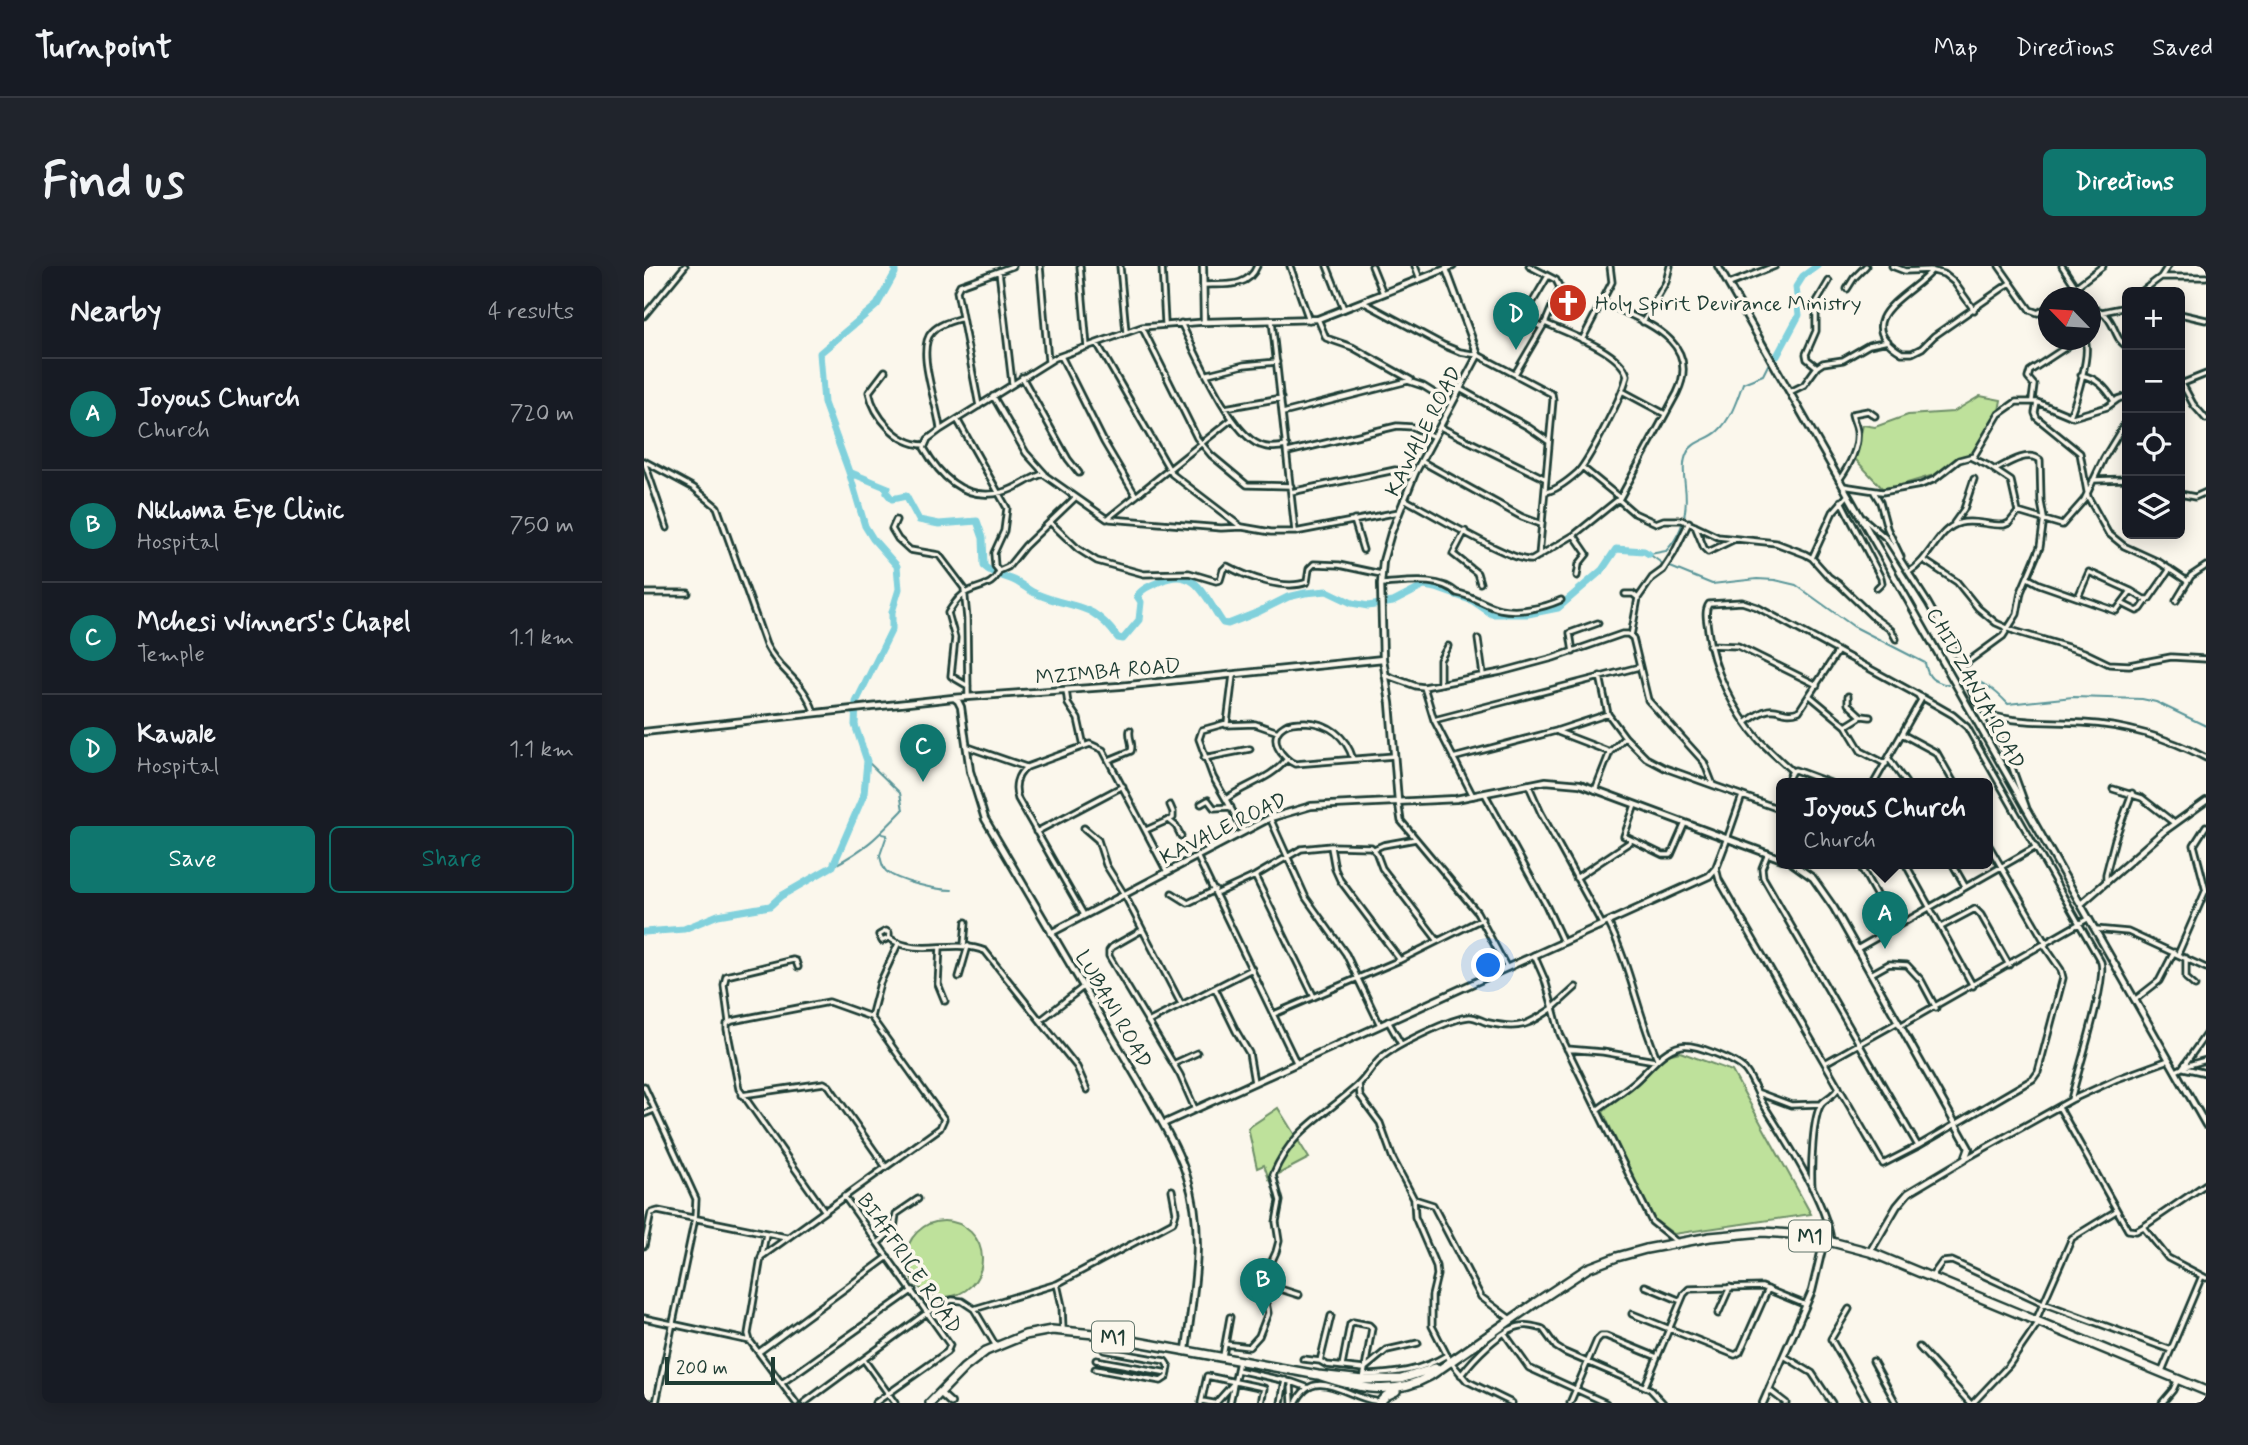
<!DOCTYPE html>
<meta charset="utf-8">
<style>
:root{--surface:#171b24;--page:#20242c;--text:#f1f3f6;--muted:#9ea1a6;--line:#363941;--accent:#0f766e}
body{margin:0;font-family:Mynerve,sans-serif;background:var(--page);color:var(--text)}
.controls{position:absolute;right:21px;top:21px;display:grid;overflow:hidden;border-radius:10px;box-shadow:0 4px 18px #0003}
.controls button{width:63px;height:63px;display:grid;place-items:center;padding:0;border:0;border-bottom:2px solid var(--line);background:var(--surface);color:var(--text);font:35px sans-serif}
.compass{position:absolute;left:1394px;top:21px;width:63px;height:63px;border-radius:50%;background:var(--surface);box-shadow:0 4px 18px #0003;rotate:295deg}
.scale{position:absolute;left:21px;bottom:18px;width:110px;box-sizing:border-box;padding-left:7px;border:4px solid #1f3d34;border-top:0;font-size:19px;line-height:24px;white-space:nowrap;color:#1f3d34;-webkit-text-stroke:5px #fbf7ec;paint-order:stroke}
.you{position:absolute;left:845px;top:700px;width:24px;height:24px;margin:-18px;border:5px solid #fff;border-radius:50%;background:#1a73e8;box-shadow:0 0 0 10px #1a73e833}
.badge{display:grid;place-items:center;width:46px;height:46px;border-radius:50%;background:var(--accent);color:#fff;font-size:23px;font-weight:700}
.pin{position:absolute;translate:-50% -58px;filter:drop-shadow(0 2px 4px #0008)}
.pin::after{content:'';position:absolute;top:37px;width:24px;height:21px;background:inherit;clip-path:polygon(0 0,100% 0,50% 100%)}
.popup{position:absolute;left:1132px;top:512px;width:217px;height:91px;box-sizing:border-box;display:grid;place-content:center;border-radius:10px;background:var(--surface);filter:drop-shadow(0 2px 5px #0005);font-size:23px;white-space:nowrap;color:var(--muted)}
.popup b{font-size:26px;color:var(--text)}
.popup::after{content:'';position:absolute;left:50%;top:100%;margin-left:-14px;border:14px solid transparent;border-top-color:var(--surface)}
.list{margin:0;padding:0;list-style:none}
h2{display:flex;justify-content:space-between;align-items:center;height:91px;margin:0;padding:0 28px;font-size:30px}
h2 small{font-size:23px;font-weight:400;color:var(--muted)}
.list li{display:grid;grid-template-columns:46px 1fr auto;gap:21px;align-items:center;box-sizing:border-box;height:112px;padding:0 28px;border-top:2px solid var(--line)}
.list b{display:block;font-size:26px;white-space:nowrap}
.list p{margin:0;font-size:23px;white-space:nowrap;color:var(--muted)}
.list em{font-size:23px;font-style:normal;color:var(--muted)}
.actions{display:flex;gap:14px;padding:21px 28px}
.actions a{flex:1;padding:16px 0;border:2px solid var(--accent);border-radius:10px;text-align:center;font-size:24px;color:var(--accent)}
.actions .main{background:var(--accent);color:#fff}
.icon{flex:none;width:38px;height:38px;fill:none;stroke:currentColor;stroke-width:2;stroke-linecap:round;stroke-linejoin:round}
.map{position:relative;flex:none;width:1562px;height:1137px;overflow:hidden;border-radius:10px}
header{display:flex;align-items:center;gap:42px;box-sizing:border-box;height:98px;padding:0 35px;background:var(--surface);border-bottom:2px solid var(--line)}
header strong{font-size:33px}
nav{display:flex;gap:38px;margin-inline-start:auto;font-size:24px}
.intro{display:flex;align-items:center;justify-content:space-between;box-sizing:border-box;height:168px;padding:0 42px}
h1{margin:0;font-size:49px}
.button{padding:18px 32px;border-radius:10px;background:var(--accent);color:#fff;font-size:24px;font-weight:700}
main{display:flex;gap:42px;padding:0 42px}
aside{flex:1;background:var(--surface);border-radius:10px;box-shadow:0 4px 18px #0003}
.map>svg:first-child{display:block}
.green{fill:#bee19b;stroke:#6e8f68;stroke-width:2}
.lines{fill:none;stroke-linecap:round;stroke-linejoin:round}
.stream{stroke:#5a9699;stroke-width:2}
.river{stroke:#81d1dc;stroke-width:7}
.minor-casing{stroke:#1f3d34;stroke-width:9}
.tertiary-casing{stroke:#1f3d34;stroke-width:10}
.trunk-casing{stroke:#1f3d34;stroke-width:12}
.minor{stroke:#fbf7ec;stroke-width:3.5}
.tertiary{stroke:#fbf7ec;stroke-width:4.5}
.trunk{stroke:#fbf7ec;stroke-width:7}
.labels{text-anchor:middle;stroke-width:7;stroke-linejoin:round;paint-order:stroke}
.shield{fill:#fbf7ec;stroke:#61756b;stroke-width:2}
.shield-label{font-size:19px;font-weight:bold;fill:#1f3d34}
.poi-label{font-size:21px;fill:#1f3d34;stroke:#fbf7ec;text-anchor:start}
.street-label{font-size:21px;fill:#1f3d34;stroke:#fbf7ec}
</style>
<header>
<strong>Turnpoint</strong>
<nav><a>Map</a><a>Directions</a><a>Saved</a></nav>
</header>
<div class="intro"><h1>Find us</h1><a class="button">Directions</a></div>
<main>
<aside>
<h2>Nearby<small>4 results</small></h2>
<ul class="list">
<li><span class="badge">A</span><div><b>Joyous Church</b><p>Church</p></div><em>720 m</em></li>
<li><span class="badge">B</span><div><b>Nkhoma Eye Clinic</b><p>Hospital</p></div><em>750 m</em></li>
<li><span class="badge">C</span><div><b>Mchesi Winners's Chapel</b><p>Temple</p></div><em>1.1 km</em></li>
<li><span class="badge">D</span><div><b>Kawale</b><p>Hospital</p></div><em>1.1 km</em></li>
</ul>
<div class="actions"><a class="main">Save</a><a>Share</a></div>
</aside>
<div class="map">
<svg width="1562" height="1137" viewBox="0 0 1562 1137">
<rect width="100%" height="100%" fill="#fbf7ec"/>
<filter id="ink" filterUnits="userSpaceOnUse"><feTurbulence type="fractalNoise" baseFrequency=".0143" numOctaves="2"/><feDisplacementMap in="SourceGraphic" scale="14" xChannelSelector="R" yChannelSelector="G"/><feConvolveMatrix kernelMatrix="1 2 1 2 8 2 1 2 1" color-interpolation-filters="sRGB"/></filter>
<g filter="url(#ink)">
<path class="green" d="M1336 130 1357 134 1355 145 1327 189 1318 190 1290 209 1240 224 1211 193 1219 159 1231 161 1264 149 1309 146Z
M1036 786 1088 805 1167 948 1030 968 1008 952 959 846 1023 789Z
M634 842 665 892 625 913 620 899 613 902 604 862Z
M262 993a38 38 0 1 1 76 0a38 38 0 1 1-76 0Z"/>
<g class="lines">
<path class="stream" d="M1005 288 1019 298 1068 318 1113 313 1131 314 1152 319 1209 360 1281 397C1284 413 1289 415 1304 419
M1006 288 1022 285C1040 266 1044 244 1041 220 1040 209 1038 197 1043 187 1048 175 1065 174 1074 165 1087 153 1093 134 1099 117L1119 109 1125 97
M1318 413C1338 413 1351 424 1364 438L1429 431 1498 433 1512 436 1562 460
M238 568 243 569 236 589C237 595 238 601 242 605 253 615 292 624 308 624
M189 600C222 583 234 570 259 544L256 527 223 495"/>
<path class="river" d="M1133 90 1155 49 1152 21 1159 10 1173 0
M205 206 244 222
M243 227 248 233 262 230 275 254 295 258 333 255 339 272 340 300C348 308 359 310 369 314 378 318 385 325 393 328 430 344 447 334 474 372L479 373 495 354 497 336 493 330C498 322 508 319 517 315 552 299 562 333 579 357L584 358 612 347 644 331 661 327 683 325 708 337 724 340 749 336 780 320 792 322 829 335 848 348H884L914 342 958 304 972 283 1000 285 1005 288
M0 666 40 663 74 649 126 640 137 630 189 600 220 528 223 495 211 459 212 436 248 363V346L255 323 253 300 229 273 221 260 205 206 180 137 176 87 233 39 251 7V0"/>
<defs>
<path id="minor" d="M396 0 404 95
M436 0 443 81
M476 0 482 66
M518 0 521 57
M646 0 665 54
M683 0 700 43
M728 0 739 27
M771 0 776 13
M1248 0 1261 5 1286 4 1300 8 1310 16 1330 44
M1355 0 1386 44 1394 47 1405 40
M1418 0 1439 32
M1288 4C1271 27 1202 54 1258 87H1268L1278 82 1290 70 1366 17
M355 5 368 117
M1517 11H1562
M1085 18 1131 0
M559 19C580 18 604 23 613 0
M1203 23 1210 12 1222 0
M1497 26 1517 11 1524 0
M1417 32 1459 0
M719 36 799 79 816 86 834 89 908 128 909 134 895 290
M1447 41 1458 46 1483 41
M1458 46C1472 56 1470 74 1483 80
M1536 48 1562 54
M0 50 41 0
M674 53 682 72 708 81 767 114
M628 55 651 265
M560 56 498 61 411 92 296 164 284 173 280 182C297 212 322 236 359 226 373 223 385 212 399 208L463 253 588 153
M999 56 1022 16 1026 0
M537 57C552 87 586 167 616 179 625 183 634 181 643 180
M901 57C923 67 976 85 983 109 981 125 945 194 934 206 925 214 913 224 902 226
M498 61 553 172 567 189 603 219 647 220
M897 61 882 53 881 49 904 10
M938 74 968 16 966 0
M453 77 528 208 596 260
M417 90 460 176 492 230
M1173 101 1163 93 1162 88 1172 65V37L1185 15
M241 105 225 126C230 150 253 178 280 179
M564 108 600 99 633 96
M871 108 902 55 916 22 912 14 885 0
M1437 109C1453 112 1462 122 1470 135
M378 111 424 193 435 207
M1536 114 1549 138 1562 153
M1537 118 1562 108
M816 123 884 161 904 175
M978 125 1021 148
M1146 126 1160 119 1173 101 1179 97 1199 94 1225 79 1244 75
M349 130 382 187 401 208
M1388 134 1390 119 1384 112 1386 105 1433 74
M1393 136 1391 147 1393 152 1436 187 1444 231 1464 267 1480 280 1515 296 1543 315
M335 140 313 25 316 19 369 0
M581 142 637 132
M639 147 764 115 779 120 808 138
M1426 150C1432 135 1447 88 1441 74
M314 155 363 242 360 265 350 287 351 300 355 305C349 321 337 319 323 326 314 330 309 340 304 347L311 372 307 410 324 420
M796 161 902 213
M296 163C294 140 271 83 288 66 295 58 308 55 318 52
M644 186 753 160 769 161 790 171
M1328 192 1343 199 1367 215 1374 246 1418 259 1440 234 1460 192 1483 154
M0 195 50 222 73 241 122 379C136 407 159 413 170 446
M0 195 23 262
M777 195 878 251 897 258
M938 201 976 232
M1195 214C1205 200 1215 182 1213 165 1212 158 1209 154 1208 148L1224 145 1231 150
M1449 214 1483 213
M1199 220 1238 226 1277 219 1291 213 1315 194 1330 190 1355 148 1372 136H1393L1429 151 1463 141 1474 133 1483 130
M647 226 751 204 771 207
M1230 226 1236 236 1243 262 1257 291
M1536 228 1551 231 1562 226
M760 233C782 244 869 297 888 294L930 269 976 232 1033 127C1059 73 997 55 959 36
M975 234 990 247 1012 257 1020 254H1038L1074 271 1132 277 1161 288 1168 292 1185 311 1195 318 1228 350 1247 364 1252 373
M1197 235 1237 312 1238 317 1233 322
M1219 252 1243 273 1284 337 1315 392 1331 434 1343 448 1363 488 1382 540
M466 253 577 262 598 261 627 266H651L755 246
M252 254 248 263 254 273 266 284 295 289 320 322 323 353 324 430
M710 254 719 284
M407 257 434 283 453 295 500 308 545 307 572 315 576 314 579 304 583 300C603 311 641 325 663 316L665 303 670 298 695 299 737 308
M1310 257 1320 243 1330 213
M1051 260 1060 282 1064 286 1089 274
M821 265 809 288 833 307 836 317
M930 269 943 288 935 298 933 310
M1168 292 1189 246 1204 229
M1281 295 1313 316 1334 342 1352 357 1370 365 1440 386 1465 398 1485 399 1527 391 1562 393
M355 305 364 301 381 280 431 232
M1265 306C1287 293 1294 262 1316 257 1330 253 1345 260 1360 259L1365 257 1374 246
M1384 312 1395 318 1472 345 1487 325 1500 333H1505L1526 303
M737 318C760 317 795 310 813 327 828 329 841 340 856 343 875 347 899 342 917 334
M0 327H44
M981 328H989L994 332 987 370
M1434 331 1445 306 1487 325
M994 332 1008 312 1019 304 1030 287 1045 256
M1532 335 1547 310 1562 300
M1479 338 1493 345 1497 343 1504 333
M834 373 839 409
M1065 379 1094 380 1173 419
M929 386 926 367 954 357
M1318 400 1359 370 1373 348 1377 326 1396 281 1400 252 1397 236 1396 194C1384 184 1364 197 1351 204
M589 409 583 457 558 464 555 473 569 511 600 565
M741 409 772 420 780 421 857 406 909 392 978 368H984L989 372 1004 434 1060 496 1069 519
M956 410 964 448 981 471 1002 492 1021 502 1138 544
M796 417V394L804 380
M780 421 790 454 829 530
M422 424 424 438 434 453 440 480
M1166 430 1202 460 1217 485 1242 498
M1204 430V438L1217 450
M1276 430 1309 449 1323 461 1457 696C1463 716 1433 807 1427 834
M1343 448C1375 458 1406 455 1439 457 1481 459 1525 472 1562 492
M790 454 995 401
M1103 456C1134 431 1134 453 1155 445L1194 385
M582 459 611 458 634 466
M1202 460 1218 450 1226 451
M914 466 966 486
M1258 468 1293 487 1310 517
M324 481 382 501
M560 492 606 483
M809 492 912 465 964 448
M709 493C702 470 685 457 661 456 654 456 645 456 640 460 622 471 638 493 651 498L750 490
M1245 493 1262 517
M465 494 487 485C490 478 484 472 486 464
M1148 505C1137 495 1126 485 1116 475 1090 446 1068 402 1064 364 1063 355 1060 345 1065 338L1098 336 1113 341 1274 429 1277 434 1230 517
M1142 517 1148 505 1151 504 1186 517
M884 518 897 547 958 658
M1469 523 1498 532 1530 557
M951 524 966 486 981 471
M841 528 902 639 919 676
M582 533C602 518 627 513 642 494
M754 535 757 555 833 646 863 702
M557 538 564 534 570 542 587 541
M991 539 980 570 1019 589H1027L1041 557
M1133 543 1138 530
M626 552 662 632 702 688 736 759
M526 555 532 560 537 570
M1562 560 1550 579 1562 625
M440 562 454 574 462 599 480 628 537 738
M502 564 529 552V546L526 539
M392 566 479 520
M1083 573 1098 530
M1344 578 1402 678
M687 581 691 603 696 614 756 694
M730 583 739 579 772 573
M1124 587 1118 602 1119 611 1274 880
M553 590 652 796
M1261 597 1329 720
M1308 597 1321 620
M1215 598 1250 661
M1072 602 1075 614 1239 898 1274 880 1389 813 1394 806 1419 712 1417 704 1400 679
M611 610 670 731
M932 612 986 576
M1462 615V608L1471 573 1488 527
M528 627 544 637 571 624
M572 628 611 610 657 583 687 580 727 581 732 586 738 602 794 675
M440 649 374 533C370 521 372 509 383 501L446 478 459 484 523 606
M964 656C986 699 994 748 1013 792
M1297 661 1331 643 1337 649 1365 699
M1451 663 1484 666 1562 702
M498 664 468 681 465 685V690L536 809 551 843
M245 672V667L242 665 235 669 238 675 245 672C274 692 310 672 341 685L433 801 443 824
M320 679 322 656
M296 681 294 718 301 735
M1213 683 1392 581
M1534 688 1561 626
M1542 692V712L1551 720
M1227 708 1245 698 1263 699 1277 714 1292 742
M315 711 324 680
M932 721 909 742 916 768 1008 956 1033 976
M571 722 592 765 605 787 610 816
M1492 733 1515 715 1530 686
M630 748 756 694 838 653
M227 751 236 717 254 678
M397 754 439 721
M744 755 757 778
M85 756 80 719 82 710 149 694 152 695 154 701
M504 756 608 703
M1256 760 1445 652
M923 783 959 786 1011 795
M1181 797 1254 756
M529 798 553 787
M1541 800 1562 794
M1540 802 1562 807
M1532 805 1538 802 1562 768
M715 818 716 830 736 857 749 893 770 933 771 951 792 1000 793 1009 788 1030V1060L806 1095 823 1115 868 1137
M0 820 52 933 51 952 12 1137
M1115 827 1147 839 1177 838
M98 829 180 817 185 820 241 900
M1415 841 1484 964 1492 965 1499 961 1562 918
M953 844C967 833 983 824 995 812 1008 800 1019 784 1037 780 1050 777 1092 794 1101 804 1110 815 1113 829 1121 841 1142 874 1182 936 1187 974
M0 848 10 844
M1321 893 1427 834 1473 813 1525 794
M1168 922C1167 905 1168 849 1178 837 1184 831 1190 830 1195 821
M200 930 306 1079 303 1086 231 1137
M770 933 789 939 837 1031 865 1052
M1499 961 1524 992 1562 1012
M234 977 250 963 252 948 274 933
M0 980 7 947 14 945 142 971
M118 989 122 968
M1288 1010 1298 996 1308 995 1399 1037 1527 1084
M413 1018 418 1040 419 1064
M1001 1020 1037 1035
M622 1029 626 1022 630 1021 655 1029
M330 1043 413 1018 529 956 532 946 528 924
M1205 1043 1187 1073 1224 1137
M988 1048 1091 1089 1096 1086 1124 1023
M1074 1048 1086 1021
M0 1052 106 1075
M1392 1054 1428 972 1472 945
M861 1068 885 1102 962 1137
M581 1078 605 1081 615 1070 624 1047 618 1017 632 986 635 975 632 956 636 935 629 909C648 863 679 851 713 820 722 812 728 800 737 792 750 780 808 752 825 751 831 750 839 756 845 757 876 764 884 759 909 742L901 714 890 689
M1275 1081 1326 1137
M115 1086 244 991
M471 1086 473 1072
M579 1090 586 1051
M1140 1090 1168 1107 1188 1137
M659 1093 676 1095 683 1099 720 1103 743 1084 774 1077
M220 1094 251 1137
M452 1094 524 1107
M676 1095 687 1050
M1229 1095 1252 1137
M698 1100 706 1058 709 1056 725 1059 728 1062 719 1114
M451 1103 517 1115 523 1111 525 1101 521 1095 460 1084
M593 1104 647 1116 648 1137
M1518 1105 1558 1010
M720 1109C750 1108 777 1105 803 1089
M817 1109C829 1093 857 1063 877 1060 884 1058 892 1061 899 1063L912 1081 920 1086 1006 1123 1019 1137
M648 1116 662 1121
M138 1117 269 1024
M1001 1120 1040 1028 1045 1023 1118 1021 1162 1039
M1125 1124 1142 1137
M0 1135 7 1137
M558 1135 569 1137
M152 1137 106 1075 104 1068 117 991 296 862 300 853 227 751 185 736 88 755 83 758V763L95 823 180 944
M160 1137 284 1046 308 1034 318 1035 330 1043 352 1080
M557 1137 563 1110 620 1122 617 1137
M572 1137 589 1118
M586 1137 595 1095
M637 1137 641 1114
M652 1137C670 1098 704 1132 731 1135
M926 1137 953 1074 957 1070H962L1013 1091
M1329 1137 1365 1099 1394 1057
M1518 1137 1529 1124 1534 1113"/>
<path id="tertiary" d="M559 0 560 56 674 53 809 0
M1074 0 1562 859
M310 432 314 435 317 441 326 505 341 553 508 838C521 862 535 885 543 911 562 968 549 1027 542 1084
M0 466 309 432 476 420 739 393
M754 535 746 437 739 393 737 318 739 295 747 267 771 207 834 89 802 3
M1148 597 1169 612 1190 642 1325 882 1321 893 1264 927 1253 940 1226 986
M1437 638 1519 566 1562 535
M407 667 626 552 667 540 812 533 902 515 936 518 1138 593
M519 858 1065 610 1072 602 1083 573
M296 1127 307 1137
M1119 1137 1168 1025 1180 975"/>
<path id="trunk" d="M674 1109C712 1122 749 1131 786 1110L891 1037 944 1002 973 991 1002 983 1066 971 1119 966 1161 969 1226 986 1562 1125
M286 1137 320 1102 342 1085 381 1069 408 1064 450 1068 674 1109 719 1114 757 1113 791 1102
M735 1137 742 1130 752 1125"/>
</defs>
<use href="#minor" class="minor-casing"/>
<use href="#tertiary" class="tertiary-casing"/>
<use href="#trunk" class="trunk-casing"/>
<use href="#minor" class="minor"/>
<use href="#tertiary" class="tertiary"/>
<use href="#trunk" class="trunk"/>
</g>
</g>
<defs>
<symbol id="church-disc" viewBox="-11 -11 22 22"><circle r="9.5" fill="#c8321e" stroke="#fbf7ec"/><path d="M-1.2-6h2.4v3.5h3.3v2.4h-3.3V6h-2.4V-.1h-3.3v-2.4h3.3Z" fill="#fff"/></symbol>
</defs>
<g fill-rule="evenodd">
<use href="#church-disc" x="902" y="15" width="44" height="44"/>
</g>
<g class="labels">
<g class="shield">
<rect x="1145" y="954.5" width="42" height="31" rx="5"/>
<rect x="448" y="1055.5" width="42" height="31" rx="5"/>
</g>
<g class="shield-label">
<text x="1166" y="977">M1</text>
<text x="469" y="1078">M1</text>
</g>
<g class="poi-label">
<text x="951" y="44">Holy Spirit Devirance Ministry</text>
</g>
<g class="street-label">
<text transform="translate(779 165) rotate(-63)" y="7">KAWALE ROAD</text>
<text transform="translate(464 405) rotate(-5)" y="7">MZIMBA ROAD</text>
<text transform="translate(1332 422) rotate(61)" y="7">CHIDZANJA ROAD</text>
<text transform="translate(579 562) rotate(-26)" y="7">KAVALE ROAD</text>
<text transform="translate(470 743) rotate(60)" y="7">LUBANI ROAD</text>
<text transform="translate(266 997) rotate(55)" y="7">BIAFFRICE ROAD</text>
</g>
</g>
</svg>
<div class="controls">
<button>+</button>
<button>−</button>
<button><svg class="icon" aria-label="locate" viewBox="0 0 24 24"><circle cx="12" cy="12" r="6"/><path d="M12 2v4M12 18v4M2 12h4M18 12h4"/></svg></button>
<button><svg class="icon" aria-label="layers" viewBox="0 0 24 24"><path d="M12 4l9 5-9 5-9-5zM3 14l9 5 9-5"/></svg></button>
</div>
<svg class="compass" viewBox="-18 -18 36 36"><path d="M0-13l5 13h-10z" fill="#e53935"/><path d="M0 13l5-13h-10z" fill="#9ea1a6"/></svg>
<div class="scale">200 m</div>
<div class="you"></div>
<div class="pin badge" style="left:1241px;top:683px">A</div>
<div class="popup"><b>Joyous Church</b>Church</div>
<div class="pin badge" style="left:619px;top:1050px">B</div>
<div class="pin badge" style="left:279px;top:516px">C</div>
<div class="pin badge" style="left:872px;top:84px">D</div>
</div>
</main>
